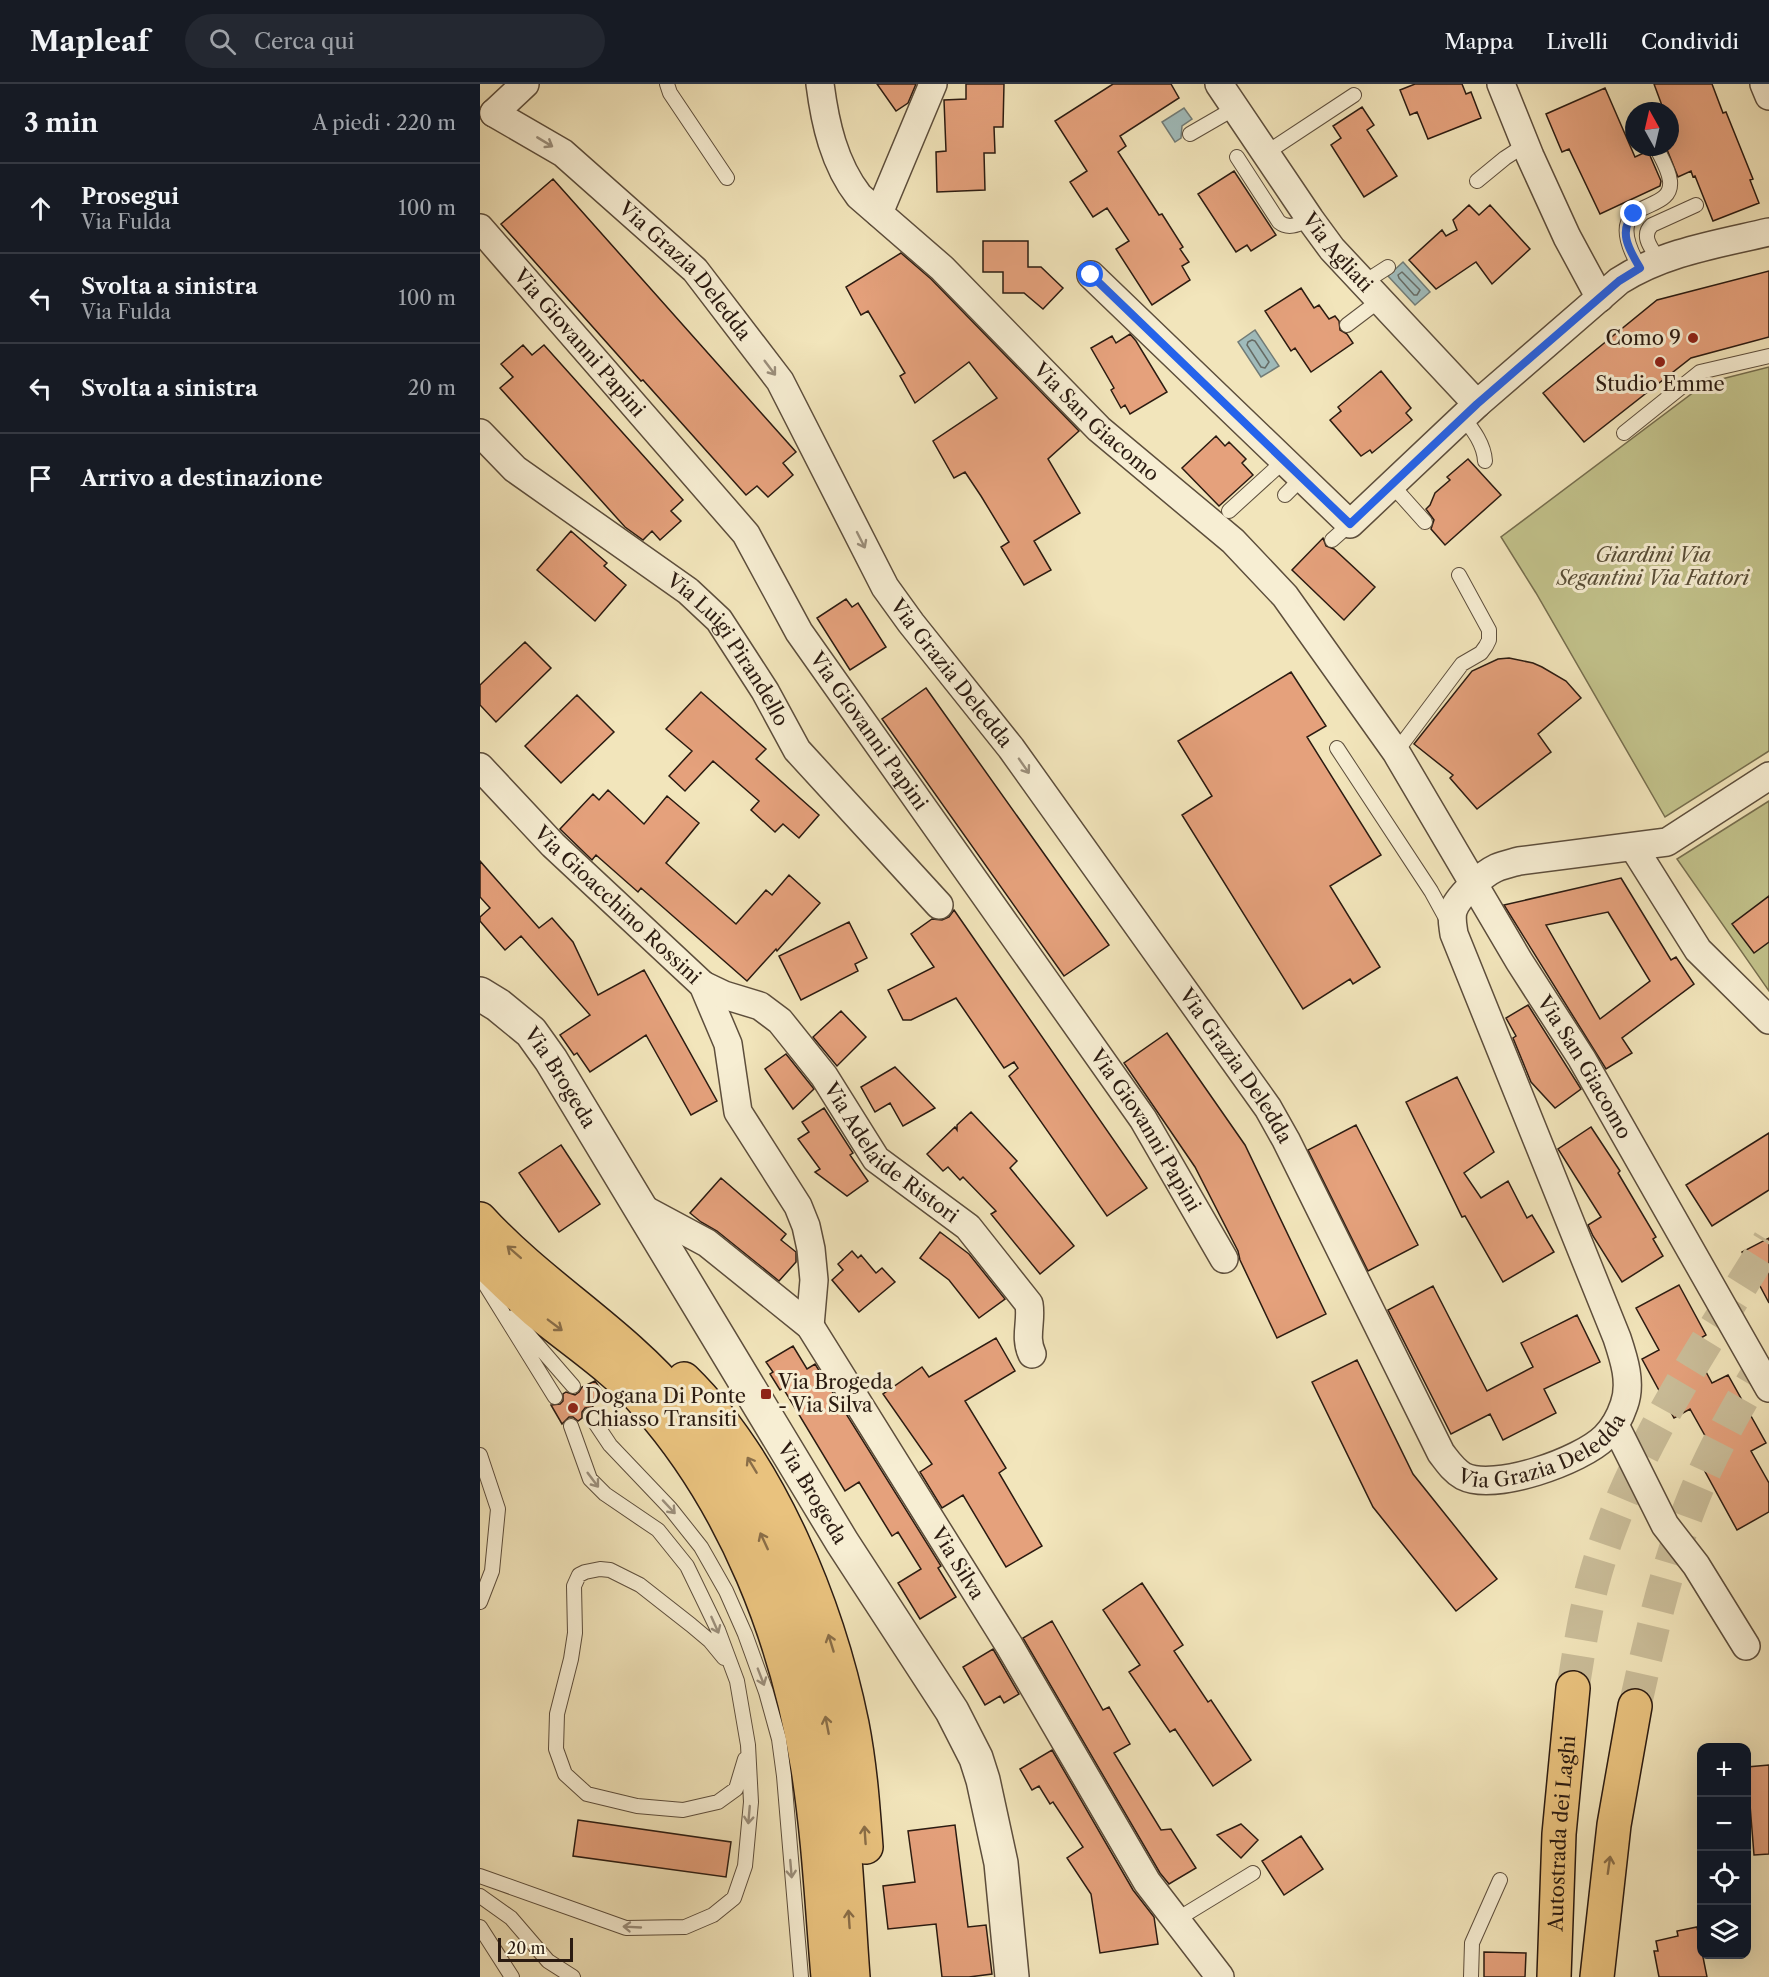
<!DOCTYPE html>
<html lang="it">
<meta charset="utf-8">
<style>
:root{--surface:#171b24;--page:#242831;--text:#f1f3f6;--muted:#9ea1a6;--line:#363941}
body{margin:0;font-family:"Libre Caslon Text",serif;background:var(--page);color:var(--text)}
.controls{position:absolute;right:18px;bottom:18px;display:grid;overflow:hidden;border-radius:12px;box-shadow:0 6px 24px #0002}
.controls button{width:54px;height:54px;display:grid;place-items:center;padding:0;border:0;border-bottom:2px solid var(--line);background:var(--surface);color:var(--text);font:30px sans-serif}
.compass{position:absolute;left:1145px;top:18px;width:54px;height:54px;border-radius:50%;background:var(--surface);box-shadow:0 6px 24px #0002;rotate:352deg}
.scale{position:absolute;left:18px;bottom:15px;width:75px;box-sizing:border-box;padding-left:6px;border:3px solid #2b1b11;border-top:0;font-size:16px;line-height:21px;white-space:nowrap;color:#2b1b11;-webkit-text-stroke:4px #f7eed3;paint-order:stroke}
.stop{position:absolute;width:18px;height:18px;margin:-14px;border:4px solid #2563eb;border-radius:50%;background:#fff}
.stop.end{background:#2563eb;border-color:#fff;box-shadow:0 2px 6px #0008}
.list{margin:0;padding:0;list-style:none}
h2{display:flex;justify-content:space-between;align-items:center;height:78px;margin:0;padding:0 24px;font-size:26px}
h2 small{font-size:20px;font-weight:400;color:var(--muted)}
.list li{display:grid;grid-template-columns:39px 1fr auto;gap:18px;align-items:center;box-sizing:border-box;height:90px;padding:0 24px;border-top:2px solid var(--line)}
.list b{display:block;font-size:22px;white-space:nowrap}
.list p{margin:0;font-size:20px;white-space:nowrap;color:var(--muted)}
.list em{font-size:20px;font-style:normal;color:var(--muted)}
.icon{flex:none;width:33px;height:33px;fill:none;stroke:currentColor;stroke-width:2;stroke-linecap:round;stroke-linejoin:round}
.map{position:relative;flex:none;width:1289px;height:1893px;overflow:hidden}
header{display:flex;align-items:center;gap:36px;box-sizing:border-box;height:84px;padding:0 30px;background:var(--surface);border-bottom:2px solid var(--line)}
header strong{font-size:28px}
nav{display:flex;gap:33px;margin-inline-start:auto;font-size:21px}
.search{width:420px;height:54px;background:var(--page);display:flex;align-items:center;gap:15px;box-sizing:border-box;padding:0 21px;border-radius:33px;color:var(--muted);font-size:22px}
main{display:flex}
aside{flex:1;background:var(--surface)}
.map>svg:first-child{display:block}
.green{fill:#c2c28b;stroke:#766e4e;stroke-width:1.5}
.water{fill:#a0bcbc;stroke:#717c78;stroke-width:1.5}
.lines{fill:none;stroke-linecap:round;stroke-linejoin:round}
.shore{stroke:#666c66;stroke-width:1.5}
.building{fill:#e5a17c;stroke:#2b1b11;stroke-width:1.5;fill-rule:evenodd}
.motorway-tunnel{stroke:#cabd99;stroke-width:33;stroke-dasharray:33 16;stroke-linecap:butt}
.service-casing{stroke:#5d4e3c;stroke-width:16}
.minor-casing{stroke:#5d4e3c;stroke-width:30}
.tertiary-casing{stroke:#5d4e3c;stroke-width:36}
.motorway-casing{stroke:#2b1b11;stroke-width:36}
.service{stroke:#f7eed3;stroke-width:14}
.minor{stroke:#f7eed3;stroke-width:27}
.tertiary{stroke:#f7eed3;stroke-width:33}
.motorway{stroke:#e9c27e;stroke-width:33}
.oneway{stroke:#9b8f7c}
.oneway2{stroke:#8a6e48}
.route{stroke:#2563eb;stroke-width:8}
.poi-dot{fill:#8f2418;stroke:#f7eed3;stroke-width:2}
.labels{text-anchor:middle;stroke-width:6;stroke-linejoin:round;paint-order:stroke}
.street-label{font-size:20px;fill:#2b1b11;stroke:#f7eed3}
.poi-label{font-size:20px;fill:#2b1b11;stroke:#f7eed3;text-anchor:start}
.park-label{font-size:20px;font-style:italic;fill:#584d36;stroke:#f7eed3}
</style>
<header>
<strong>Mapleaf</strong>
<div class="search"><svg class="icon" aria-label="search" viewBox="0 0 24 24"><circle cx="10" cy="10" r="6"/><path d="M15 15l6 6"/></svg>Cerca qui</div>
<nav><a>Mappa</a><a>Livelli</a><a>Condividi</a></nav>
</header>
<main>
<aside>
<h2>3 min<small>A piedi · 220 m</small></h2>
<ul class="list">
<li><svg class="icon" aria-label="ahead" viewBox="0 0 24 24"><path d="M12 20V5M6 11l6-6 6 6"/></svg><div><b>Prosegui</b><p>Via Fulda</p></div><em>100 m</em></li>
<li><svg class="icon" aria-label="left" viewBox="0 0 24 24"><path d="M17 20v-9H6M10 6l-5 5 5 5"/></svg><div><b>Svolta a sinistra</b><p>Via Fulda</p></div><em>100 m</em></li>
<li><svg class="icon" aria-label="left" viewBox="0 0 24 24"><path d="M17 20v-9H6M10 6l-5 5 5 5"/></svg><div><b>Svolta a sinistra</b></div><em>20 m</em></li>
<li><svg class="icon" aria-label="arrive" viewBox="0 0 24 24"><path d="M6 21V4h12l-3 4 3 4H6"/></svg><div><b>Arrivo a destinazione</b></div></li>
</ul>
</aside>
<div class="map">
<svg width="1289" height="1893" viewBox="0 0 1289 1893">
<rect width="100%" height="100%" fill="#f2e5bb"/>
<filter id="stains"><feTurbulence type="fractalNoise" baseFrequency=".00333" numOctaves="4"/><feColorMatrix values="0 0 0 0 .2 0 0 0 0 .09 0 0 0 0 .02 0 0 0 .5 -.17"/></filter>
<radialGradient id="worn" r=".72"><stop offset=".6" stop-color="#630" stop-opacity="0"/><stop offset="1" stop-color="#630" stop-opacity=".3"/></radialGradient>
<path class="green" d="M1289 283V667L1185 733 1056 509 1021 453 1226 299Z
M1289 717V907L1197 775Z"/>
<path class="water" d="M704 24 712 35 702 42 701 54 695 58 682 38Z
M923 178 950 208 935 221 908 192Z
M775 246 799 282 781 293 758 258Z"/>
<g class="lines">
<path class="shore" d="M922 188 940 206 937 211H934L919 194 918 191Z
M772 256 775 257 789 278 785 284 781 283 767 261 768 258Z"/>
</g>
<path class="building" d="M397 0H436L428 19 416 27Z
M486 0H524L523 43H514L515 69H504L505 106 457 108 456 68 466 67 464 16 486 15Z
M633 0H691L699 14 640 52 646 62 638 68 679 131 682 130 703 163 700 165 709 178 702 182 710 196 672 221 636 165 649 157 627 124 613 133 590 98 607 87 575 37Z
M935 0H982L986 10 991 8 1001 34 948 55 937 28 930 31 920 6Z
M1174 0H1232L1243 29 1246 28 1273 95 1270 96 1279 119 1233 137 1215 92 1213 93 1211 87 1198 93 1186 63H1190V56L1195 54 1190 41V27H1184Z
M1125 4 1155 73 1168 67 1181 97 1180 102 1120 130 1089 65 1082 68 1066 30Z
M882 23 894 41 887 46 917 92 884 113 851 61 861 54 853 42Z
M754 87 796 151 771 167 767 161 756 168 718 110Z
M73 95 316 368 303 379 313 391 288 413 277 402 266 411 163 296 161 297 21 140Z
M989 121 999 131 1010 121 1050 165 1012 200 996 178 956 205 929 176 962 146 966 152 977 146 973 136Z
M503 157H548V183H561L583 204 563 225 544 209H523V188H503Z
M421 169 451 195 599 347 568 375 600 429 554 457 571 486 544 501 521 463 529 458 501 412 485 388 474 394 453 357 517 314 489 278 435 319 420 292 425 289 388 227 381 231 366 203Z
M1289 187V253L1211 274 1104 358 1063 309 1177 216Z
M821 204 834 224 839 221 849 235 855 232 859 237 860 246 867 250 873 259 831 288 815 264 811 267 785 227Z
M650 250 656 257 687 308 650 330 645 321 641 324 631 306 634 304 611 264 632 252 636 259Z
M43 261 52 271 64 261 203 416 191 427 201 437 180 456 172 447 163 456 145 443 20 304 33 293 21 280Z
M901 287 931 324 926 329 932 336 892 369 890 366 881 372 850 336 861 327 858 323Z
M736 352 745 362 749 358 766 375 762 379 773 391 739 422 702 384Z
M988 375 1021 411 965 461 951 445 954 436 946 425 950 421 955 409 970 396 967 393Z
M91 447 127 479 124 482 146 501 115 537 57 486Z
M843 454 846 462 854 465 895 503 864 536 812 486Z
M366 515 372 523 378 519 406 563 370 586 337 534Z
M45 558 71 584 16 638 0 621V601Z
M1029 574 1053 579 1062 583 1086 597 1101 614 1058 650 1071 668 997 725 970 694 973 691 934 660 992 587 1018 575Z
M811 588 846 642 827 653 901 771 850 802 900 883 873 900 870 895 823 925 702 731 732 712 698 657Z
M446 604 629 861 584 892 402 635Z
M221 608 286 665 276 675 339 731 319 754 303 740 295 748 271 726 279 717 233 677 205 707 189 692 212 667 186 645Z
M97 611 134 648 81 699 45 662Z
M128 706 164 740 187 712 219 739 186 779 256 840 286 806 292 811 309 791 340 819 297 867 296 865 267 897 161 804 158 808 116 771 112 776 80 745 113 710 119 716Z
M0 777 59 844 72 834 93 858 118 911 164 886 237 1017 211 1031 166 951 110 988 97 969 94 971 80 951 110 931 41 852 25 866 0 837V833L10 824 0 813Z
M1141 794 1191 876 1196 873 1214 900 1142 954 1152 969 1126 985 1024 821ZM1128 828 1170 897 1120 935 1066 841Z
M1289 812V858L1274 869 1252 840Z
M474 826 667 1104 627 1132 529 992 538 984 534 978 524 984 476 914 431 936H423L408 906 454 883 431 850 452 835 462 836 469 833Z
M369 838 387 874 375 880 378 887 321 916 299 872Z
M1048 921 1101 1005 1075 1024 1051 998 1033 954 1036 952 1026 934Z
M361 927 386 953 357 982 333 953Z
M687 949 765 1061 846 1230 797 1254 760 1176 758 1167 715 1083 644 979Z
M306 970 334 1005 313 1025 285 985Z
M415 983 455 1024 423 1042 410 1019 395 1028 381 1003Z
M977 993 1014 1068 984 1089 1001 1114 1028 1097 1047 1134 1052 1131 1074 1168 1023 1198 985 1132 982 1133 926 1018Z
M344 1024 373 1069 370 1071 388 1097 367 1112 335 1088 340 1085 318 1055 329 1048 322 1038Z
M491 1028 537 1077 530 1084 594 1162 560 1190 511 1130 516 1127 483 1093 480 1096 468 1083 463 1087 447 1070 475 1043 477 1046V1041Z
M876 1041 938 1161 888 1187 828 1066Z
M1111 1043 1140 1087 1138 1089 1176 1153 1173 1155 1183 1172 1142 1198 1113 1152 1108 1141 1121 1133 1078 1065Z
M1289 1049V1106L1232 1142 1206 1101Z
M81 1061 120 1120 79 1148 39 1089Z
M241 1094 306 1150 301 1156 316 1168V1178L299 1197 237 1147 221 1138 210 1129Z
M460 1148 489 1170 525 1215 499 1234 469 1196 440 1174Z
M1289 1154V1219L1262 1168Z
M372 1167 378 1174 381 1171 396 1189 402 1184 415 1198 379 1228 352 1196 363 1186 358 1180Z
M1199 1201 1226 1251 1211 1260 1232 1299 1248 1291 1286 1359 1271 1367 1289 1399V1428L1257 1446 1222 1382 1237 1373 1210 1325 1194 1334 1162 1275 1179 1266 1156 1224Z
M953 1202 1007 1307 1053 1283 1041 1259 1097 1231 1120 1278 1064 1305 1076 1329 1023 1356 1010 1330 971 1350 908 1226Z
M516 1254 535 1287 485 1317 526 1384 519 1389 562 1462 526 1483 483 1411 462 1424 440 1388 452 1380 403 1310 442 1283 449 1293Z
M313 1262 327 1285 335 1280 461 1482 458 1484 476 1513 440 1535 418 1499 441 1485 418 1448 412 1452 379 1398 365 1407 303 1304 300 1306 290 1290 293 1288 286 1278Z
M877 1276 933 1390 1017 1495 976 1527 893 1423 832 1298Z
M115 1297 126 1313 112 1321 113 1323 105 1324 102 1328V1334L98 1337 93 1333H89L82 1340 71 1321 80 1320 83 1317V1310L86 1308 95 1311 99 1308 102 1303Z
M662 1499 703 1561 694 1567 728 1618 731 1616 771 1676 733 1702 695 1645 690 1648 649 1588 660 1581 623 1526Z
M572 1537 623 1626 629 1623 650 1660 634 1669 681 1746 691 1745 716 1784 689 1800 680 1789 543 1554Z
M513 1565 539 1610 524 1619 520 1612 505 1621 483 1583Z
M572 1666 653 1806 674 1833 678 1860 620 1869 611 1810 587 1774 603 1763 573 1718 570 1720 559 1702 552 1706 540 1685Z
M1289 1681V1770L1274 1771 1267 1683Z
M98 1736 251 1758 246 1793 93 1772Z
M761 1740 778 1756 761 1774 737 1751Z
M475 1741 488 1843 506 1841 512 1890 489 1893H462L456 1840 408 1845 403 1802 435 1798 428 1747Z
M821 1752 843 1785 804 1811 782 1777Z
M1217 1843 1227 1893H1179L1174 1867H1178L1176 1857 1198 1852 1197 1847Z
M1004 1868 1046 1869 1045 1893H1004Z"/>
<g class="lines">
<path class="motorway-tunnel" d="M1093 1604C1099 1566 1105 1526 1116 1488 1151 1367 1224 1263 1289 1157
M1155 1622C1170 1554 1186 1485 1211 1420 1231 1368 1260 1318 1289 1270"/>
<defs>
<path id="service" d="M187 0 190 9 247 94
M710 50 755 24
M786 69 874 11
M757 73 799 138C809 146 819 140 830 135
M997 97 1025 74 1045 61
M1179 176C1172 165 1160 152 1172 141L1216 121
M1160 184C1116 108 1194 134 1190 97 1189 86 1181 73 1176 63
M883 199 908 183
M867 241 900 216
M983 333C993 346 1004 360 1005 377
M1144 349 1220 288 1289 272
M911 400 945 438
M805 411 823 393
M749 427 805 376
M852 456 870 440
M857 664 951 807 968 838
M916 668 982 580 1001 569 1006 562 1009 556V546L979 491
M0 1192 75 1313
M33 1233 93 1302
M110 1331 130 1361 190 1424 221 1463 246 1507 265 1550 286 1608 299 1655 304 1692 321 1893
M0 1371 18 1425 12 1487 0 1518
M244 1574 230 1557 211 1541 160 1501 130 1486 120 1485 105 1488 99 1491 94 1502 95 1549 91 1575 77 1630 76 1665 85 1690 107 1710 157 1722 203 1726 238 1718 256 1705 265 1675
M0 1792 146 1844 205 1843 233 1831 254 1814 265 1782 271 1718 268 1661 257 1597 238 1546 207 1482 178 1446 125 1410 110 1395 91 1342
M0 1812 31 1834 68 1877 93 1893
M696 1836 773 1789
M0 1843 32 1893
M991 1893 992 1859 1020 1796"/>
<g id="minor">
<path id="s1" d="M340 0C345 39 354 80 379 112L462 184 619 345 753 457 805 512 916 668 1039 877 1102 975 1289 1304"/>
<path id="s2" d="M739 0 830 135 852 165 997 320"/>
<path d="M1021 0 1050 72 1087 153 1120 214"/>
<path d="M1284 0 1289 12"/>
<path id="s3" d="M14 29 83 69 215 186 300 297 405 503 431 539 531 664 788 1024 806 1056 961 1369C968 1378 973 1386 983 1392 1014 1408 1101 1377 1125 1353 1133 1345 1140 1333 1144 1321 1152 1299 1144 1275 1137 1254L974 850C973 842 971 835 973 827 977 813 1003 790 1016 784 1023 781 1032 779 1039 777L1187 758 1289 692"/>
<path d="M14 29 45 0"/>
<path d="M399 129 453 0"/>
<path id="s4" d="M0 144 266 450 319 548 663 1035 744 1175"/>
<path d="M611 191 870 440 997 320 1139 197C1184 168 1238 160 1289 148"/>
<path id="s5" d="M0 349 35 385 208 507 239 536 285 607 317 666 459 821"/>
<path id="s6" d="M0 683 73 761 223 901 248 960 258 1028 318 1122 326 1142 331 1165 334 1196 330 1242"/>
<path d="M1154 764 1218 866 1289 936"/>
<path id="s7" d="M223 901 244 911 280 922 300 937 344 992 396 1075 488 1143 549 1220C552 1238 544 1253 552 1270"/>
<path id="s8" d="M158 1122 227 1159 330 1242 529 1561 667 1798 740 1893"/>
<path d="M1135 1341 1185 1441 1216 1481 1266 1562"/>
</g>
<g id="tertiary">
<path id="s9" d="M0 910 18 921 51 948 71 976 362 1458 472 1627 496 1674 503 1696 521 1779 532 1893"/>
</g>
<g id="motorway">
<path d="M0 1135C61 1202 142 1248 200 1318 217 1339 230 1364 244 1387 254 1402 264 1417 273 1433 315 1514 344 1604 357 1695 366 1760 368 1827 373 1893"/>
<path d="M0 1174C18 1192 37 1210 56 1227 94 1258 134 1284 167 1321 255 1421 307 1554 328 1685 339 1754 342 1824 348 1893"/>
<path d="M204 1295C291 1380 348 1523 372 1640 380 1681 383 1722 386 1763"/>
<path id="s10" d="M1074 1893 1079 1750 1093 1604"/>
<path d="M1117 1893 1134 1741 1155 1622"/>
</g>
</defs>
<use href="#service" class="service-casing"/>
<use href="#minor" class="minor-casing"/>
<use href="#tertiary" class="tertiary-casing"/>
<use href="#motorway" class="motorway-casing"/>
<use href="#service" class="service"/>
<use href="#minor" class="minor"/>
<use href="#tertiary" class="tertiary"/>
<use href="#motorway" class="motorway"/>
</g>
<defs><path id="oneway-shaft" d="M-6 0H5M1.5-3L5.5 0L1.5 3" fill="none" stroke-width="1.6" stroke-linecap="round" stroke-linejoin="round" transform="scale(1.5)"/></defs>
<g class="oneway">
<use href="#oneway-shaft" transform="translate(65 58) rotate(31)"/>
<use href="#oneway-shaft" transform="translate(290 284) rotate(53)"/>
<use href="#oneway-shaft" transform="translate(381 456) rotate(63)"/>
<use href="#oneway-shaft" transform="translate(544 682) rotate(55)"/>
<use href="#oneway-shaft" transform="translate(113 1396) rotate(53)"/>
<use href="#oneway-shaft" transform="translate(189 1423) rotate(47)"/>
<use href="#oneway-shaft" transform="translate(235 1541) rotate(66)"/>
<use href="#oneway-shaft" transform="translate(281 1593) rotate(69)"/>
<use href="#oneway-shaft" transform="translate(269 1731) rotate(95)"/>
<use href="#oneway-shaft" transform="translate(311 1785) rotate(85)"/>
<use href="#oneway-shaft" transform="translate(152 1843) rotate(-177)"/>
</g>
<g class="oneway2">
<use href="#oneway-shaft" transform="translate(34 1168) rotate(-139)"/>
<use href="#oneway-shaft" transform="translate(75 1241) rotate(37)"/>
<use href="#oneway-shaft" transform="translate(272 1381) rotate(-121)"/>
<use href="#oneway-shaft" transform="translate(284 1457) rotate(-115)"/>
<use href="#oneway-shaft" transform="translate(351 1559) rotate(-107)"/>
<use href="#oneway-shaft" transform="translate(347 1641) rotate(-101)"/>
<use href="#oneway-shaft" transform="translate(385 1751) rotate(-94)"/>
<use href="#oneway-shaft" transform="translate(1129 1781) rotate(-82)"/>
<use href="#oneway-shaft" transform="translate(369 1835) rotate(-94)"/>
</g>
<g class="lines">
<path class="route" d="M611 191 870 440 997 320 1139 197 1160 184C1150 167 1137 147 1154 130"/>
</g>
<g class="poi-dot">
<circle cx="1213" cy="254" r="6"/>
<circle cx="1180" cy="278" r="6"/>
<rect x="280" y="1304" width="12" height="12" rx="3"/>
<circle cx="93" cy="1324" r="6"/>
</g>
<g class="labels">
<g class="street-label">
<text dy="7" stroke="none"><textPath href="#s2" startOffset="206">Via Agliati</textPath></text>
<text dy="7" stroke="none"><textPath href="#s3" startOffset="250">Via Grazia Deledda</textPath></text>
<text dy="7" stroke="none"><textPath href="#s4" startOffset="152">Via Giovanni Papini</textPath></text>
<text dy="7" stroke="none"><textPath href="#s1" startOffset="448">Via San Giacomo</textPath></text>
<text dy="7" stroke="none"><textPath href="#s5" startOffset="333">Via Luigi Pirandello</textPath></text>
<text dy="7" stroke="none"><textPath href="#s3" startOffset="736">Via Grazia Deledda</textPath></text>
<text dy="7" stroke="none"><textPath href="#s4" startOffset="638">Via Giovanni Papini</textPath></text>
<text dy="7" stroke="none"><textPath href="#s6" startOffset="195">Via Gioacchino Rossini</textPath></text>
<text dy="7" stroke="none"><textPath href="#s3" startOffset="1221">Via Grazia Deledda</textPath></text>
<text dy="7" stroke="none"><textPath href="#s1" startOffset="1264">Via San Giacomo</textPath></text>
<text dy="7" stroke="none"><textPath href="#s9" startOffset="118">Via Brogeda</textPath></text>
<text dy="7" stroke="none"><textPath href="#s4" startOffset="1124">Via Giovanni Papini</textPath></text>
<text dy="7" stroke="none"><textPath href="#s7" startOffset="260">Via Adelaide Ristori</textPath></text>
<text dy="7" stroke="none"><textPath href="#s3" startOffset="1779">Via Grazia Deledda</textPath></text>
<text dy="7" stroke="none"><textPath href="#s9" startOffset="604">Via Brogeda</textPath></text>
<text dy="7" stroke="none"><textPath href="#s8" startOffset="490">Via Silva</textPath></text>
<text dy="7" stroke="none"><textPath href="#s10" startOffset="144">Autostrada dei Laghi</textPath></text>
</g>
<g class="poi-label">
<text x="1201" y="261" text-anchor="end">Como 9</text>
<text x="1180" y="307" text-anchor="middle">Studio Emme</text>
<text x="298" y="1305">Via Brogeda<tspan x="298" dy="23">- Via Silva</tspan></text>
<text x="105" y="1319">Dogana Di Ponte<tspan x="105" dy="23">Chiasso Transiti</tspan></text>
</g>
<g class="park-label">
<text x="1173" y="478">Giardini Via<tspan x="1173" dy="23">Segantini Via Fattori</tspan></text>
</g>
</g>
<rect width="100%" height="100%" filter="url(#stains)"/>
<rect width="100%" height="100%" fill="url(#worn)"/>
</svg>
<div class="controls">
<button>+</button>
<button>−</button>
<button><svg class="icon" aria-label="locate" viewBox="0 0 24 24"><circle cx="12" cy="12" r="6"/><path d="M12 2v4M12 18v4M2 12h4M18 12h4"/></svg></button>
<button><svg class="icon" aria-label="layers" viewBox="0 0 24 24"><path d="M12 4l9 5-9 5-9-5zM3 14l9 5 9-5"/></svg></button>
</div>
<svg class="compass" viewBox="-18 -18 36 36"><path d="M0-13l5 13h-10z" fill="#e53935"/><path d="M0 13l5-13h-10z" fill="#9ea1a6"/></svg>
<div class="scale">20 m</div>
<div class="stop" style="left:611px;top:191px"></div>
<div class="stop end" style="left:1154px;top:130px"></div>
</div>
</main>
